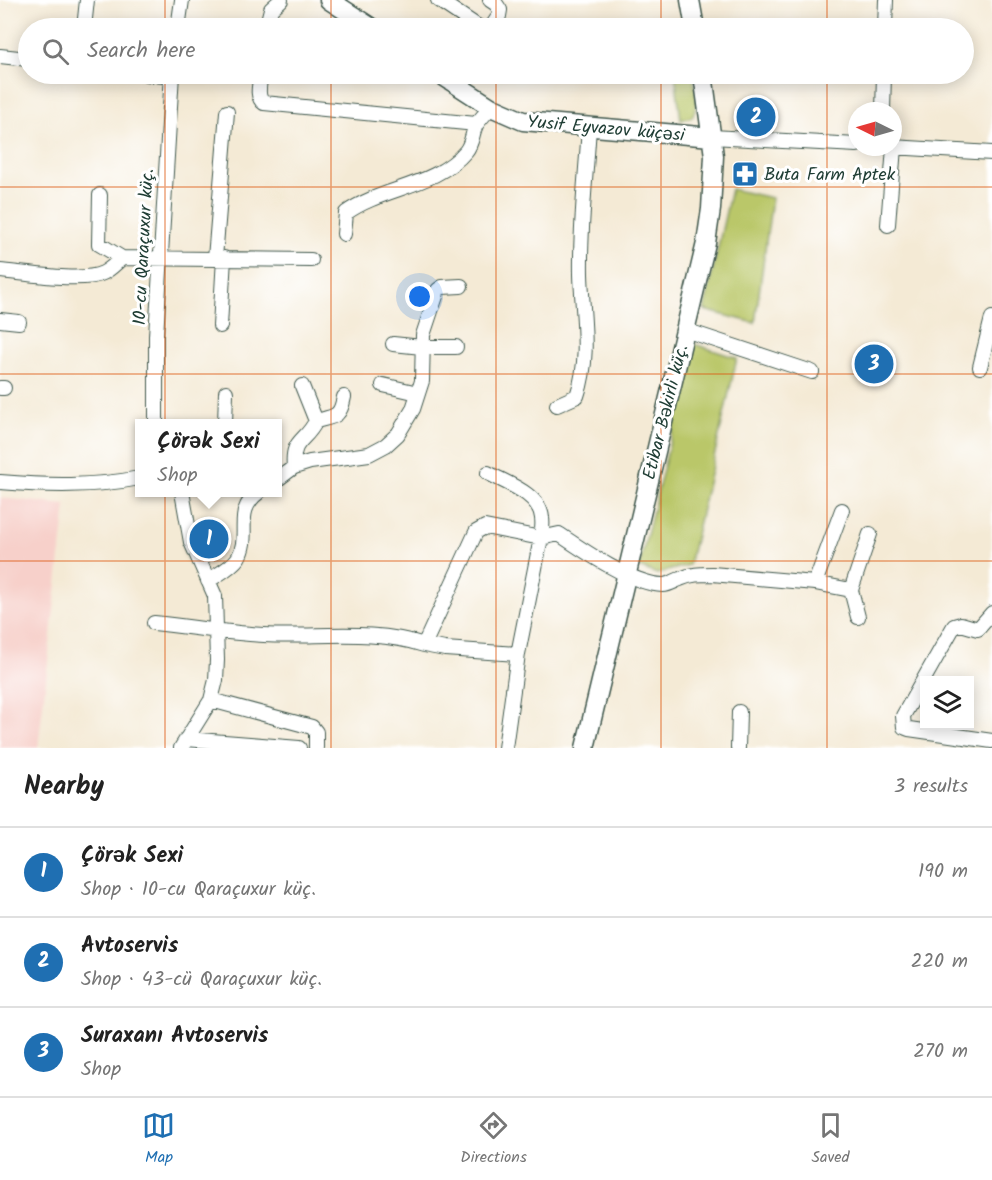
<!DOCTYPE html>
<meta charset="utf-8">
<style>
:root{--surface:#fff;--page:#f6f6f6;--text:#222;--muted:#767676;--line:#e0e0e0;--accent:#1f6fb2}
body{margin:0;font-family:Kalam,sans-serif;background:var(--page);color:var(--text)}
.controls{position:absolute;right:18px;bottom:18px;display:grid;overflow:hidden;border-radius:0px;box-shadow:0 3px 15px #0003}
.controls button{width:54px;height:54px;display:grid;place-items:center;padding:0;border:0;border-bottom:2px solid var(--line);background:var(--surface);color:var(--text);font:30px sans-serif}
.compass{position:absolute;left:848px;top:102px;width:54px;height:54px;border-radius:50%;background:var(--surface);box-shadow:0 3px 15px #0003;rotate:275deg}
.you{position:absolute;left:420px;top:297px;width:21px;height:21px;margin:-15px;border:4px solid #fff;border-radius:50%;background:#1a73e8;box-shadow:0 0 0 9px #1a73e833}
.badge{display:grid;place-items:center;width:39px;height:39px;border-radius:50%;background:var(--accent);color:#fff;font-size:20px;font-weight:700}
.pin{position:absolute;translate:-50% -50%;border:3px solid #fff;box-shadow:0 2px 6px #0006}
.popup{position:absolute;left:135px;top:419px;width:147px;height:78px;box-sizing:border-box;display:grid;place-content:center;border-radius:0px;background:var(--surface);filter:drop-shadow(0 2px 4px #0005);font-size:20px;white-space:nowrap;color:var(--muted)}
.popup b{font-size:22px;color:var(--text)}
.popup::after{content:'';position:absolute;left:50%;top:100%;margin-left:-12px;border:12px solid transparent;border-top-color:var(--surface)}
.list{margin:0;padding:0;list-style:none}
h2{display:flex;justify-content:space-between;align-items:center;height:78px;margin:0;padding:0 24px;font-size:26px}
h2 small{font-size:20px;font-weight:400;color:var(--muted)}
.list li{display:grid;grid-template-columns:39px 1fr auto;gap:18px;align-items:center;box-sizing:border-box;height:90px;padding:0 24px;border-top:2px solid var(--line)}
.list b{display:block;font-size:22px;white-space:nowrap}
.list p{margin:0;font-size:20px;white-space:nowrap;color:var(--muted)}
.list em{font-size:20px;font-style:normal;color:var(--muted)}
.icon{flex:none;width:33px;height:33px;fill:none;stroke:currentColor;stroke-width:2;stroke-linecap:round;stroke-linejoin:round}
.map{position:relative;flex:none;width:992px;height:748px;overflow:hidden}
.search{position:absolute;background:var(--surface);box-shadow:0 3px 15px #0003;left:18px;right:18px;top:18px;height:66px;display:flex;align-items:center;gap:15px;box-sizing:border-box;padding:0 21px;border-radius:33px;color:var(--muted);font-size:22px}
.sheet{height:348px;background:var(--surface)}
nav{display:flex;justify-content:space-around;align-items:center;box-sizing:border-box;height:84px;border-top:2px solid var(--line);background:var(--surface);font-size:16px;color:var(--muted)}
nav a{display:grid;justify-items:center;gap:3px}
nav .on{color:var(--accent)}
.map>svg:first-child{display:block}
.built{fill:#f7d0ca}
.green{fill:#bac769;stroke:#6c824e;stroke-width:1.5}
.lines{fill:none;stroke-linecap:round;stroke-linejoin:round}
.street-casing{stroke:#3f574c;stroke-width:16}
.secondary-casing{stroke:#3f574c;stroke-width:21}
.street{stroke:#fff;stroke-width:14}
.secondary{stroke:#fff;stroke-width:18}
.grid{fill:none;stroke:#de580e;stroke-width:1.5;stroke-opacity:0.55}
.labels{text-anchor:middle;stroke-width:6;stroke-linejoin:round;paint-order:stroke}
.street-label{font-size:18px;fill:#1f3d34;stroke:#fff}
.poi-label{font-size:18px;fill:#1f3d34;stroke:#fff;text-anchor:start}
</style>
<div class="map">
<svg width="992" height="748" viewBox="0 0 992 748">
<rect width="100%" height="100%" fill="#fff"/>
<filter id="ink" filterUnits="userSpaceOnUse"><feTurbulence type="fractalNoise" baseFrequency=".0167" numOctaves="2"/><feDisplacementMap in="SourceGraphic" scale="12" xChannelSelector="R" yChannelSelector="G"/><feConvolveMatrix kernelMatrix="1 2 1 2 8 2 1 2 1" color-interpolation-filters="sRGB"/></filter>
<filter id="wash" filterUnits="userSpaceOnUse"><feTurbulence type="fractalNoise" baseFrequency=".008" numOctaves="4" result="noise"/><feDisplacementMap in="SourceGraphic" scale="24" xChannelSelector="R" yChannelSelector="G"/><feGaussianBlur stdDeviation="1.35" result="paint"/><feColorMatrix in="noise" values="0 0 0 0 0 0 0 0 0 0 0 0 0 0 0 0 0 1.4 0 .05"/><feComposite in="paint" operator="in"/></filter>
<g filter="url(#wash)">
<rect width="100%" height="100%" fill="#f4ead5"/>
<path class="built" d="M0 498 66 505 38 748H0Z"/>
<path class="green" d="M675 74H693C695 88 700 104 692 117L681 120Z
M731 189 772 198 755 323 704 310Z
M694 344 737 358 689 565 657 574 639 567Z"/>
</g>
<g filter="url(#ink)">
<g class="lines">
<defs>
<path id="street" d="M438 0 480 28
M490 0 496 4 500 10 499 16 491 28
M84 28 87 0
M178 28 182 0
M266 28 271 9 281 0
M885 28 886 0
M0 56 28 59
M147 74 172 77
M261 74C260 83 255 97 264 103L476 124
M455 84 462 74
M883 111 884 74
M712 137 857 145
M892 147 992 153
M100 195 99 244 122 258
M888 225 894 147
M344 234 346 213C382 187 436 187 466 151 472 144 472 134 476 125 480 119 486 113 491 107
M215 258 227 112
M0 271C24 273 84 283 103 273 110 270 116 263 122 258L311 260
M0 320 19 322
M220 326 224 258
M685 330 812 372
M393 344 422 347H456
M980 367 992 318
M383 385 418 393
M302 386 316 421
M0 388H4
M557 405 577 396C591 356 582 314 581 274 580 225 586 176 589 127
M156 424V336L172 74
M225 424 226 392
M294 467C291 439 305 443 316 421 335 416 340 418 344 397
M488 473C506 483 540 494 542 518 543 525 542 532 541 538L518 654 505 748
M278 479 294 467 310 462 369 454 386 445 398 434 413 409 422 381 423 335 438 290 442 287 461 286
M0 482C48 486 93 487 140 478
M208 581C218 574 231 568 238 558 252 534 232 512 259 492
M815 583 842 510
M992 613 978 629 961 624 954 626 903 716 904 727 909 729 992 741
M858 617 851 590 870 534
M154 623C191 627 227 633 264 635 317 638 373 628 424 645L476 532 485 527 541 538 559 534C584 551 632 584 663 585 670 585 674 581 680 579 691 574 700 574 712 574L815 583 851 590
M424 645 445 649 518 654
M211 700 312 727 316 732V748
M186 739 299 748
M181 748 211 700 216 680 217 660 215 596 191 542 182 492
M738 748 739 712"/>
<path id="secondary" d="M329 0 372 28
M690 0 695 28
M440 74 491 107 523 121 712 137
M585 748 706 243 711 209 714 156 703 74"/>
</defs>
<use href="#street" class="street-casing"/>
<use href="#secondary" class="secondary-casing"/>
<use href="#street" class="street"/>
<use href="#secondary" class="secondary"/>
</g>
</g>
<path class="grid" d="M165 0V28M331 0V28M496 0V28M661 0V28M827 0V28M165 74V748M331 74V748M496 74V748M661 74V748M827 74V748M0 187H992M0 374H992M0 561H992"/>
<defs>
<symbol id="pharmacy-square" viewBox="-11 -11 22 22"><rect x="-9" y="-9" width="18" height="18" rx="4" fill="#1f6fb2" stroke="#fff"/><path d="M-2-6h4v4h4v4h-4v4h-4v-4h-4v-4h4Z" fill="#fff"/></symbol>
</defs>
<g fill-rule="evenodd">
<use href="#pharmacy-square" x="730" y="159" width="30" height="30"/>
</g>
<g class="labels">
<g class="street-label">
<text transform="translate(606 128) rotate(5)" y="6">Yusif Eyvazov küçəsi</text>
<text transform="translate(143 247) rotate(-87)" y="6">10-cu Qaraçuxur küç.</text>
<text transform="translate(665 412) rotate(-76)" y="6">Etibar Bəkirli küç.</text>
</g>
<g class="poi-label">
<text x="764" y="180">Buta Farm Aptek</text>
</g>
</g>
</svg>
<div class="controls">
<button><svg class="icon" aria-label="layers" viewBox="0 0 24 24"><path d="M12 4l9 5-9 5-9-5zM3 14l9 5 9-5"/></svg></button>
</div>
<svg class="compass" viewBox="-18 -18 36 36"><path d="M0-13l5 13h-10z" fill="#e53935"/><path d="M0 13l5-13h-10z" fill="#767676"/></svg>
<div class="you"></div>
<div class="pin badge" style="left:209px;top:539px">1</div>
<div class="popup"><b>Çörək Sexi</b>Shop</div>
<div class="pin badge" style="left:756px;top:117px">2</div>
<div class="pin badge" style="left:874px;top:364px">3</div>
<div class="search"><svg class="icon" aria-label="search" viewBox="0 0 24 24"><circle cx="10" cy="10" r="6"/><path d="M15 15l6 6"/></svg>Search here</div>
</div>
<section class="sheet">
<h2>Nearby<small>3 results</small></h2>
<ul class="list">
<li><span class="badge">1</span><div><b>Çörək Sexi</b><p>Shop · 10-cu Qaraçuxur küç.</p></div><em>190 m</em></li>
<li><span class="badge">2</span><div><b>Avtoservis</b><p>Shop · 43-cü Qaraçuxur küç.</p></div><em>220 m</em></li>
<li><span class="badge">3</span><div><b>Suraxanı Avtoservis</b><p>Shop</p></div><em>270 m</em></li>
</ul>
</section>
<nav>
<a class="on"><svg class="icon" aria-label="map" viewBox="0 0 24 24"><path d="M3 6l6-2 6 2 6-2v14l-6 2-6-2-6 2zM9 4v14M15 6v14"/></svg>Map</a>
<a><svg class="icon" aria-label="directions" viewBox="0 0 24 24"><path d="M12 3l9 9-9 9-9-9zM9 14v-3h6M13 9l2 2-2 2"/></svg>Directions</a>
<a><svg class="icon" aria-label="saved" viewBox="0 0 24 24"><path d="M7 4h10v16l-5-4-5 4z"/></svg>Saved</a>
</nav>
